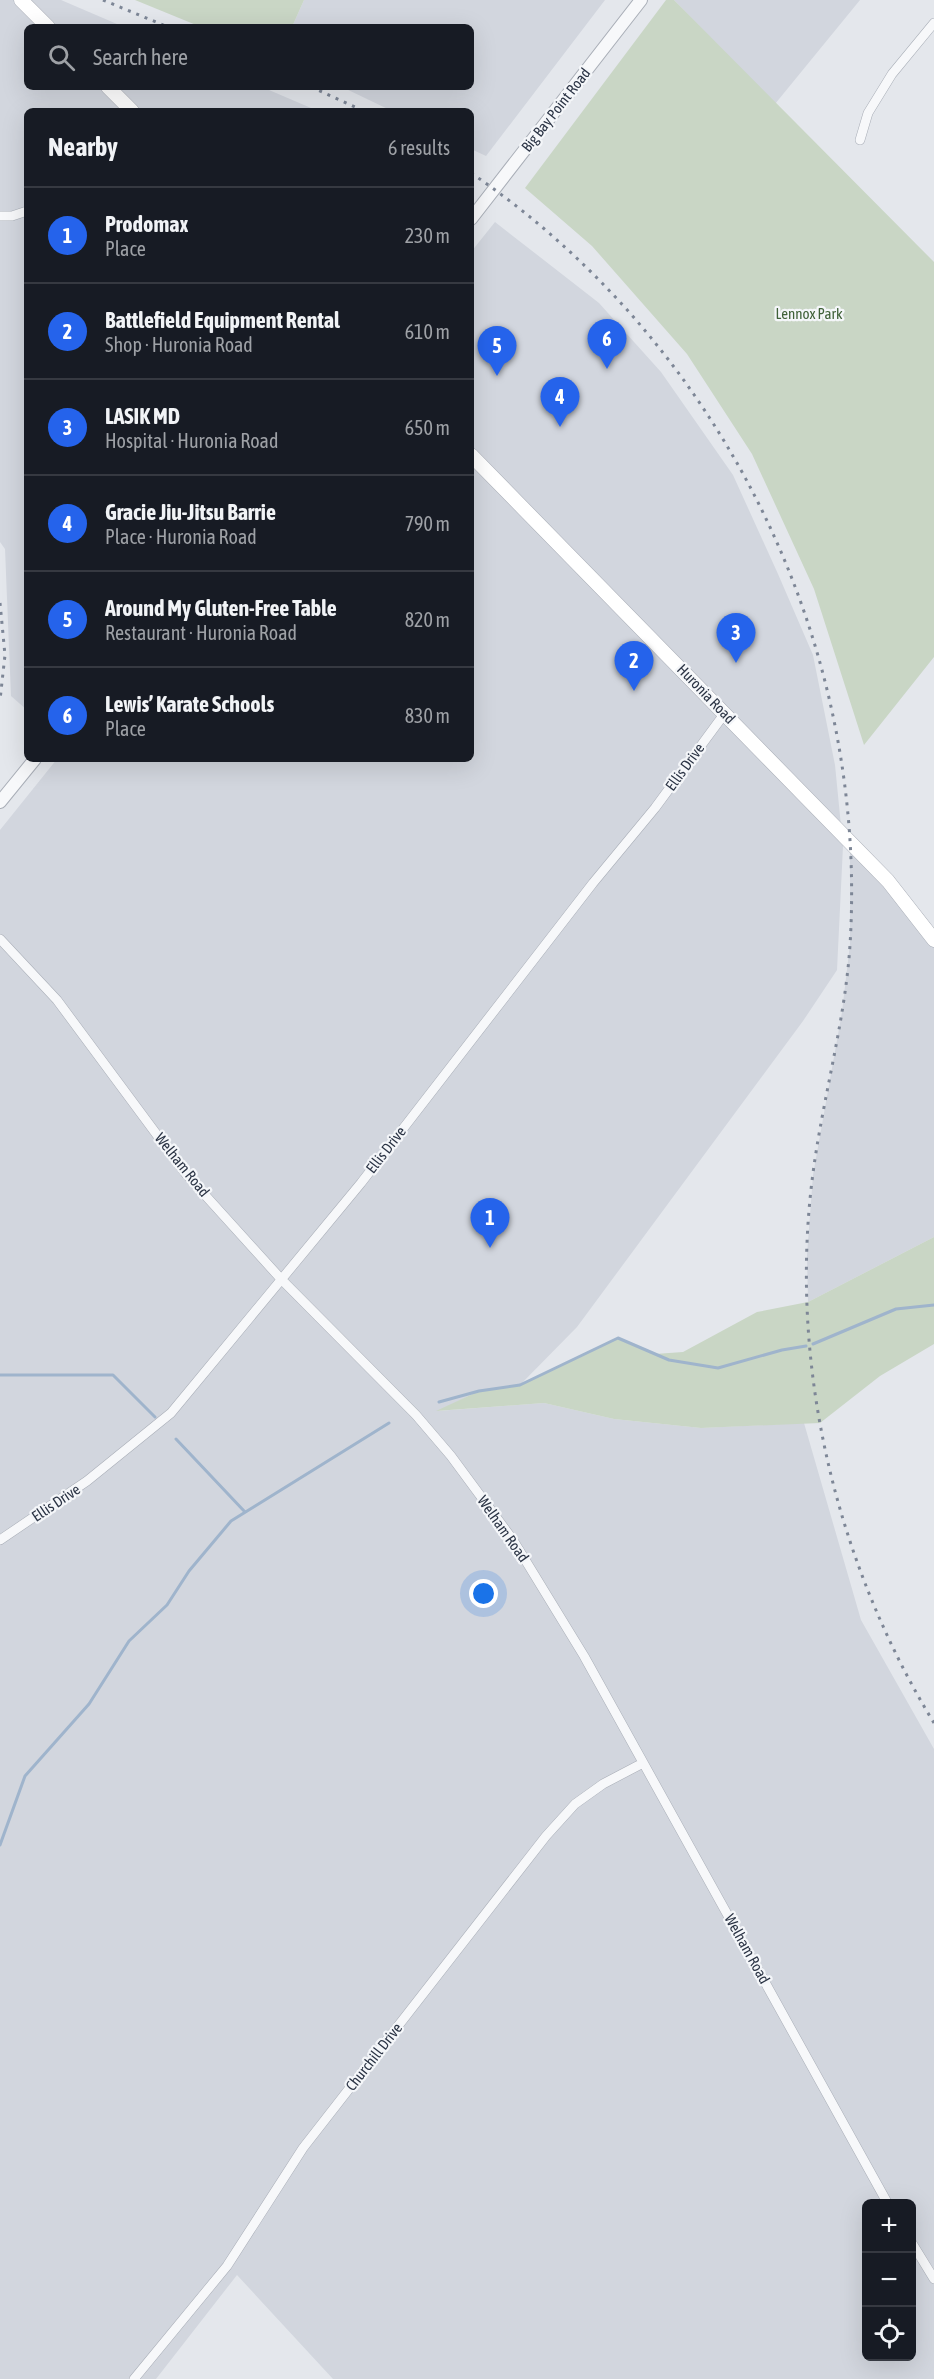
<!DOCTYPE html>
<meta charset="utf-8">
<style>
:root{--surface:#171b24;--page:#20242c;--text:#f1f3f6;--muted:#9ea1a6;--line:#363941;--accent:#2563eb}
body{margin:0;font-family:"Asap Condensed",sans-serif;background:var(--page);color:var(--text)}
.controls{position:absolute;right:18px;bottom:18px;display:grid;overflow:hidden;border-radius:9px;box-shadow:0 6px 24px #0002}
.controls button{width:54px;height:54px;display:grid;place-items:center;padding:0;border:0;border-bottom:2px solid var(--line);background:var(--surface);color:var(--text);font:30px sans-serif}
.you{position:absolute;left:484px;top:1594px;width:21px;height:21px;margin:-15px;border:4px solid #fff;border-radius:50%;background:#1a73e8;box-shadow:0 0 0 9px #1a73e833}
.badge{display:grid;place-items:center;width:39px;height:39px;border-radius:50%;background:var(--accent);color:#fff;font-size:20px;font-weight:700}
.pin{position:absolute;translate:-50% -50px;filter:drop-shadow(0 2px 3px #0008)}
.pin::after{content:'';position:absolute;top:32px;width:21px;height:18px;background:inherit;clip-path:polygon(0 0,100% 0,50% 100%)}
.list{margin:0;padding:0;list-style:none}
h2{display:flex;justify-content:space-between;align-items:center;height:78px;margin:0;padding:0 24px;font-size:26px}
h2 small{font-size:20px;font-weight:400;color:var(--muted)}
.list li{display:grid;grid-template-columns:39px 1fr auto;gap:18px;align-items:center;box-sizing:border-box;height:96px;padding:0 24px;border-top:2px solid var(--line)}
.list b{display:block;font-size:22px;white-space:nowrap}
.list p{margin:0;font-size:20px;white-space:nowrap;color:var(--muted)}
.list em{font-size:20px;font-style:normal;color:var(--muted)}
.icon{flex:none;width:33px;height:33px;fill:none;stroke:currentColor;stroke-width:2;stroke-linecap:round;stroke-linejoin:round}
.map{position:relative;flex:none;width:934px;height:2379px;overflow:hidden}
.search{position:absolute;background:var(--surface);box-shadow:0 6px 24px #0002;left:24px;top:24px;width:450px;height:66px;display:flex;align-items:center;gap:15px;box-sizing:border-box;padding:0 21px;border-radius:9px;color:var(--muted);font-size:22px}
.panel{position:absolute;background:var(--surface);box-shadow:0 6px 24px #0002;left:24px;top:108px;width:450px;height:654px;border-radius:9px}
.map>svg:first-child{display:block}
.built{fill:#d2d6de;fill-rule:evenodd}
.green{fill:#c9d6c5}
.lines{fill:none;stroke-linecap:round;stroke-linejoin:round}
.stream{stroke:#9fb4cc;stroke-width:3}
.minor-casing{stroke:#a9aeb7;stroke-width:10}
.tertiary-casing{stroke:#a9aeb7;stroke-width:14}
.secondary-casing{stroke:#a9aeb7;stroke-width:15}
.minor{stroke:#f7f8fa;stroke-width:9}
.tertiary{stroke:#f7f8fa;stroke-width:12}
.secondary{stroke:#fff;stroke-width:14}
.rail{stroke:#7d8696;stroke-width:3;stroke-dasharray:3 6;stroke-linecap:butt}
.labels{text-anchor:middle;stroke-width:4.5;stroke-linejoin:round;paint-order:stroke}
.street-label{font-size:15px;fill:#2b3445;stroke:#f4f6f9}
.park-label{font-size:15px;fill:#3f6138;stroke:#f4f6f9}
</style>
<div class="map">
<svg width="934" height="2379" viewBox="0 0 934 2379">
<rect width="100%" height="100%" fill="#e4e7ec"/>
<path class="built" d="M0 0H61L124 27H27V87H262L318 111H27V710L11 696 5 549 0 542Z
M304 0H605L486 156 471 149V111H392L342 87H471V27H292Z
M674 0H860L775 104Z
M495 222 599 303 661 372 733 475 778 574 813 655 835 765 843 846 837 970 803 1021 577 1327 520 1385 479 1391 438 1411 544 1403 614 1419 701 1428 804 1423 861 1620 934 1749V2379H333L237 2275 156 2379H0V830L57 759H471V252ZM866 2204H912V2356H866Z
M850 842 934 940V1237L808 1302 807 1255 813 1175 842 1012 850 944Z"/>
<path class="green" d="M135 0H304L292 27H201Z
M666 0H674L934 262V657L864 745 814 589 752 454 687 354 592 246 525 188Z
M934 1237V1344L880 1376 820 1423 701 1428 614 1419 544 1403 436 1411 479 1391 520 1385 618 1338 655 1354 683 1352 757 1312 808 1302Z"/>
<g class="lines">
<path class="stream" d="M813 1344 896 1309 934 1305
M0 1375H113L155 1417
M439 1402 479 1391 520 1385 618 1338 669 1360 718 1368 782 1350 806 1346
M176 1439 245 1512
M0 1845 25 1776 89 1704 129 1641 167 1605 189 1571 231 1521 389 1423"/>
<defs>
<path id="minor" d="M860 140 868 113 892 74 934 23
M0 216H12L27 211
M0 939 57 1000 186 1174 281 1279 416 1415 451 1456 513 1540 584 1656 888 2204
M0 1540 87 1481 171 1413 361 1183 593 883 655 808 725 713
M912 2243 934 2279
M134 2379 227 2266 303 2148 546 1836 575 1804 603 1784 643 1763"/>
<path id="tertiary" d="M471 219 641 0
M0 802 35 759"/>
<path id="secondary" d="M21 0 48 27
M108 87 132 111
M471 455 888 881 934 940"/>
</defs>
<use href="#minor" class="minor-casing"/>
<use href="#tertiary" class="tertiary-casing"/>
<use href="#secondary" class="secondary-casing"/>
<use href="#minor" class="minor"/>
<use href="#tertiary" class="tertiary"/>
<use href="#secondary" class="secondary"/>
<path class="rail" d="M103 0 168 27
M311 87 364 111
M471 173C721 343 869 642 850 945 845 1022 823 1097 813 1173 788 1362 835 1561 934 1723
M0 603 5 655 0 700"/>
</g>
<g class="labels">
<g class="street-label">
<text transform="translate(556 110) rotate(-52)" y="5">Big Bay Point Road</text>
<text transform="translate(706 694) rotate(46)" y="5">Huronia Road</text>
<text transform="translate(685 767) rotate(-54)" y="5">Ellis Drive</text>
<text transform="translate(386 1150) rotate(-52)" y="5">Ellis Drive</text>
<text transform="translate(182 1165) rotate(51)" y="5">Welham Road</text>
<text transform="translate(56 1503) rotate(-34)" y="5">Ellis Drive</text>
<text transform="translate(503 1529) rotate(55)" y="5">Welham Road</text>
<text transform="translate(747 1949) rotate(61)" y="5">Welham Road</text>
<text transform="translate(374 2057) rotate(-52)" y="5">Churchill Drive</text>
</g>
<g class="park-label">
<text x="809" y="319">Lennox Park</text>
</g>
</g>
</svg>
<div class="controls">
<button>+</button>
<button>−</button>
<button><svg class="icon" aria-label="locate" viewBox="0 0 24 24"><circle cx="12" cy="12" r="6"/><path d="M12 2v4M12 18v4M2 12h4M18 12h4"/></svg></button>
</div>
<div class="you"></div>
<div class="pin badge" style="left:490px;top:1248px">1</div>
<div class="pin badge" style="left:634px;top:691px">2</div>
<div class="pin badge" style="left:736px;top:663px">3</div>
<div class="pin badge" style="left:560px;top:427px">4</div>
<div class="pin badge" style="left:497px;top:376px">5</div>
<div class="pin badge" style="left:607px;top:369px">6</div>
<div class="search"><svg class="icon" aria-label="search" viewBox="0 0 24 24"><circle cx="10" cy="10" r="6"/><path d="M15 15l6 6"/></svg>Search here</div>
<section class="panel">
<h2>Nearby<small>6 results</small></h2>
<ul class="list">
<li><span class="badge">1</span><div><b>Prodomax</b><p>Place</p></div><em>230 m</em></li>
<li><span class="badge">2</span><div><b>Battlefield Equipment Rental</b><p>Shop · Huronia Road</p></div><em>610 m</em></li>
<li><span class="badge">3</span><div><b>LASIK MD</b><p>Hospital · Huronia Road</p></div><em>650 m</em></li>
<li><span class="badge">4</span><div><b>Gracie Jiu-Jitsu Barrie</b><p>Place · Huronia Road</p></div><em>790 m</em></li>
<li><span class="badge">5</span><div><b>Around My Gluten-Free Table</b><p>Restaurant · Huronia Road</p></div><em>820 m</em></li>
<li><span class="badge">6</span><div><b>Lewis’ Karate Schools</b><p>Place</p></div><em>830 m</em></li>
</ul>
</section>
</div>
